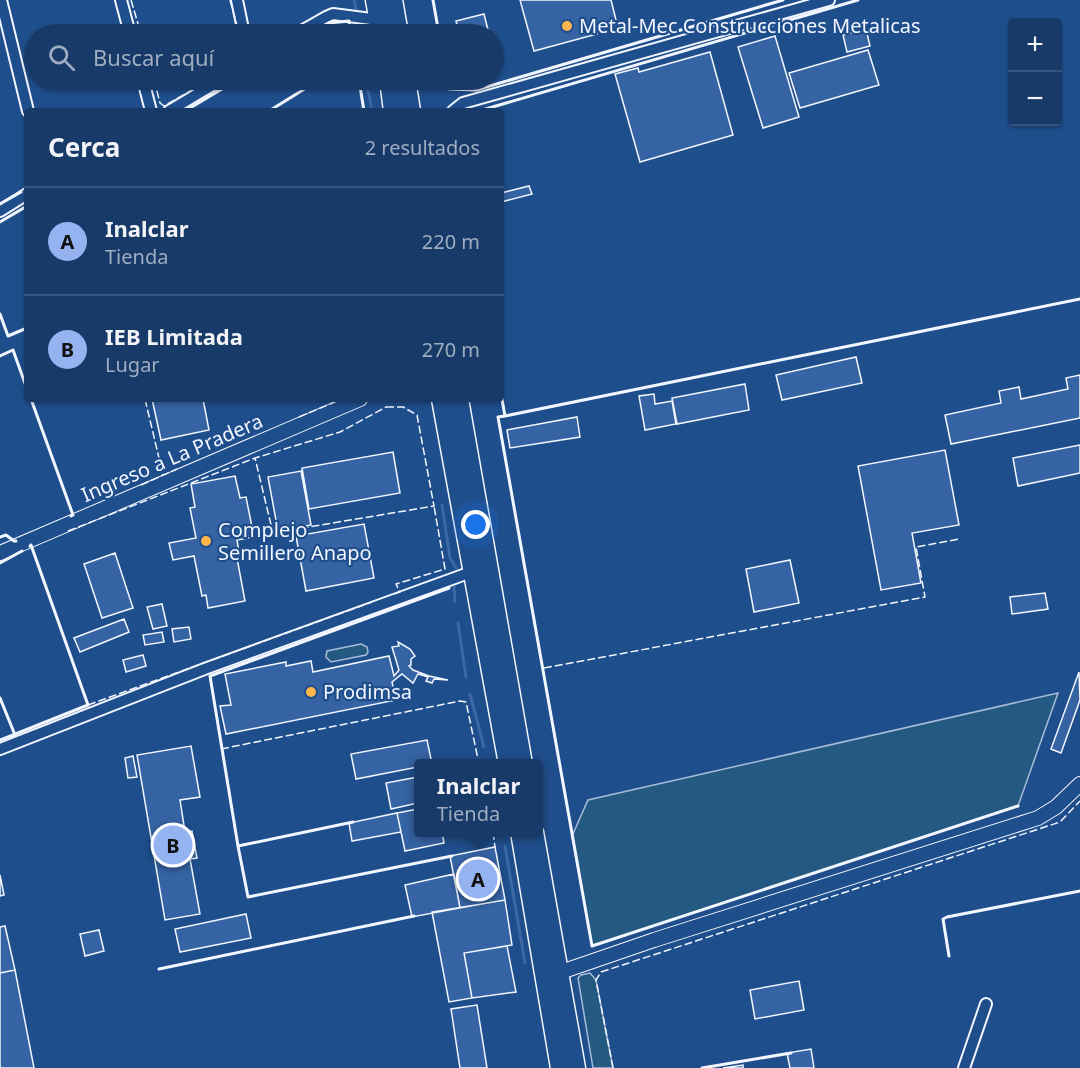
<!DOCTYPE html>
<html lang="es">
<meta charset="utf-8">
<style>
:root{--surface:#173a69;--page:#244571;--text:#f1f3f6;--muted:#9eadc0;--line:#36547d;--accent:#95b2f1}
body{margin:0;font-family:"Noto Sans",sans-serif;background:var(--page);color:var(--text)}
.controls{position:absolute;right:18px;top:18px;display:grid;overflow:hidden;border-radius:6px;box-shadow:0 2px 4px #0004}
.controls button{width:54px;height:54px;display:grid;place-items:center;padding:0;border:0;border-bottom:2px solid var(--line);background:var(--surface);color:var(--text);font:30px sans-serif}
.you{position:absolute;left:476px;top:525px;width:21px;height:21px;margin:-15px;border:4px solid #fff;border-radius:50%;background:#1a73e8;box-shadow:0 0 0 9px #1a73e833}
.badge{display:grid;place-items:center;width:39px;height:39px;border-radius:50%;background:var(--accent);color:#111;font-size:20px;font-weight:700}
.pin{position:absolute;translate:-50% -50%;border:3px solid #fff;box-shadow:0 2px 6px #0006}
.popup{position:absolute;left:414px;top:759px;width:129px;height:78px;box-sizing:border-box;display:grid;place-content:center;border-radius:6px;background:var(--surface);filter:drop-shadow(0 2px 4px #0005);font-size:20px;white-space:nowrap;color:var(--muted)}
.popup b{font-size:22px;color:var(--text)}
.popup::after{content:'';position:absolute;left:50%;top:100%;margin-left:-12px;border:12px solid transparent;border-top-color:var(--surface)}
.list{margin:0;padding:0;list-style:none}
h2{display:flex;justify-content:space-between;align-items:center;height:78px;margin:0;padding:0 24px;font-size:26px}
h2 small{font-size:20px;font-weight:400;color:var(--muted)}
.list li{display:grid;grid-template-columns:39px 1fr auto;gap:18px;align-items:center;box-sizing:border-box;height:108px;padding:0 24px;border-top:2px solid var(--line)}
.list b{display:block;font-size:22px;white-space:nowrap}
.list p{margin:0;font-size:20px;white-space:nowrap;color:var(--muted)}
.list em{font-size:20px;font-style:normal;color:var(--muted)}
.icon{flex:none;width:33px;height:33px;fill:none;stroke:currentColor;stroke-width:2;stroke-linecap:round;stroke-linejoin:round}
.map{position:relative;flex:none;width:1080px;height:1068px;overflow:hidden}
.search{position:absolute;background:var(--surface);box-shadow:0 2px 4px #0004;left:24px;top:24px;width:480px;height:66px;display:flex;align-items:center;gap:15px;box-sizing:border-box;padding:0 21px;border-radius:33px;color:var(--muted);font-size:22px}
.panel{position:absolute;background:var(--surface);box-shadow:0 2px 4px #0004;left:24px;top:108px;width:480px;height:294px;border-radius:6px}
.map>svg:first-child{display:block}
.green{fill:#245a82;stroke:#a8bbd7;stroke-width:1.5}
.lines{fill:none;stroke-linecap:round;stroke-linejoin:round}
.stream{stroke:#3b69a3;stroke-width:3}
.building{fill:#3563a3;stroke:#f2f6ff;stroke-width:1.5}
.street-casing{stroke:#f2f6ff;stroke-width:14}
.secondary-casing{stroke:#f2f6ff;stroke-width:16}
.highway-casing{stroke:#f2f6ff;stroke-width:21}
.street{stroke:#1f4e8c;stroke-width:10}
.secondary{stroke:#1f4e8c;stroke-width:14}
.highway{stroke:#1f4e8c;stroke-width:18}
.fence{stroke:#f2f6ff;stroke-width:1.5;stroke-dasharray:8 3;stroke-linecap:butt}
.wall{stroke:#f2f6ff;stroke-width:3}
.poi-dot{fill:#ffb74d;stroke:#1f4e8c;stroke-width:2}
.labels{text-anchor:middle;stroke-width:4.5;stroke-linejoin:round;paint-order:stroke}
.poi-label{font-size:20px;fill:#f2f6ff;stroke:#1f4e8c;text-anchor:start}
.street-label{font-size:20px;fill:#f2f6ff;stroke:#1f4e8c}
</style>
<div class="map">
<svg width="1080" height="1068" viewBox="0 0 1080 1068">
<rect width="100%" height="100%" fill="#1f4e8c"/>
<path class="green" d="M361 644 367 647 368 652 366 655 331 662 326 657 327 651Z
M1058 693 1018 806 592 946 572 836 588 800Z
M590 973 596 980 613 1068H593L578 978 581 975Z"/>
<g class="lines">
<path class="stream" d="M354 0 356 9
M357 21 359 34
M366 80 372 111
M442 505 450 558 456 568
M454 587 455 602
M458 623 466 677
M470 694 484 747
M505 846 525 963"/>
</g>
<path class="building" d="M520 0H611L617 24 596 29 597 34 534 51Z
M484 14 489 34H459L456 21Z
M866 29 870 46 847 52 843 35Z
M775 36 799 117 763 128 738 47Z
M868 50 879 85 800 108 789 73Z
M710 52 733 135 640 162 615 74 638 68 639 72Z
M529 186 532 194 501 202V193Z
M856 357 862 383 782 400 776 375Z
M1080 375V418L951 444 945 415 1001 403 999 391 1019 387 1021 399 1068 389 1066 378Z
M745 384 749 410 677 424 672 398Z
M654 394 655 404 672 401 676 424 645 430 639 396Z
M152 399H203L209 430 161 440Z
M577 417 580 437 510 448 507 430Z
M1080 445V473L1018 486 1013 458Z
M945 450 959 525 912 533 921 583 881 590 858 466Z
M393 452 400 493 309 509 302 468Z
M301 471 311 525 278 531 268 477Z
M235 476 240 498 246 497 254 537 237 540 240 558H237L245 601 208 608 206 595 202 596 194 556 173 560 169 543 196 538 190 508 195 507 191 484Z
M364 524 374 578 306 591 296 536Z
M115 553 133 608 102 618 84 564Z
M790 560 799 603 754 612 746 569Z
M1045 593 1048 609 1012 614 1010 597Z
M162 604 167 626 153 629 147 607Z
M124 619 129 632 80 652 74 638Z
M189 627 191 639 174 642 172 629Z
M162 632 164 642 145 645 143 635Z
M398 642 410 649 415 656 411 659V665L409 666 413 670 429 676 448 680 434 679 432 683 426 681 428 677 418 674 413 683 402 674 392 682 396 700 226 734 220 706 231 705 225 674 286 662V666L311 661 313 672 389 656 394 676 399 670 392 647 399 646Z
M143 655 146 666 126 672 123 660Z
M1079 672 1080 700 1061 753 1051 749Z
M427 740 432 764H418V767L356 779 351 754Z
M191 746 200 797 180 800 185 832 192 831 197 858 190 859 200 914 165 920 137 755Z
M133 756 137 777 128 778 125 758Z
M418 777V803L391 809 386 783Z
M418 809V832H442L444 843 405 851 397 813Z
M397 813 401 832 352 841 349 823Z
M495 847 505 900 460 908 450 856Z
M454 874 460 908 412 917 405 885Z
M0 875 4 895 0 896Z
M505 900 512 945 464 953 472 998 449 1002 432 912Z
M246 914 251 938 180 952 175 929Z
M5 926 15 970 0 973V927Z
M99 930 104 951 85 956 80 934Z
M507 946 516 992 472 998 464 953Z
M15 970 34 1068H0V973Z
M799 981 804 1010 755 1019 750 990Z
M477 1005 487 1068H460L451 1009Z
M811 1049 814 1068H790L787 1053Z
M743 1065V1068H723Z"/>
<g class="lines">
<defs>
<path id="street" d="M1 0 28 111
M121 0 130 34
M237 0 244 34
M296 34 326 17 333 14 379 20
M143 80 151 111
M169 111 221 80
M453 111 463 103 829 0
M0 211 27 194
M0 749 207 668 474 571
M964 1068 986 1004"/>
<path id="secondary" d="M0 553 360 399
M558 973 654 940 1038 818 1056 807 1080 784"/>
<path id="highway" d="M375 0 381 34
M393 0 399 34
M389 80 393 111
M406 80 411 111
M441 399 508 764
M459 399 523 764
M520 832 560 1068
M534 832 576 1068"/>
</defs>
<use href="#street" class="street-casing"/>
<use href="#secondary" class="secondary-casing"/>
<use href="#highway" class="highway-casing"/>
<use href="#street" class="street"/>
<use href="#secondary" class="secondary"/>
<use href="#highway" class="highway"/>
<path class="fence" d="M131 0 141 34
M230 0 238 29
M154 80 160 103 164 106 210 80
M145 399 163 475
M386 407H403L417 415 434 506 273 533 255 458 340 432Z
M299 417 342 399
M141 485 177 469
M68 531 255 458
M394 594 400 592 396 584 445 569 434 506
M544 668 925 597 916 547 959 539
M88 705 372 602
M221 749 460 701 466 702 479 764
M493 832 495 847
M613 1068 596 980 601 972 1060 822 1080 801"/>
<path class="wall" d="M433 0 439 34
M310 34 329 23 349 21 351 34
M359 80 364 111
M447 80 449 89 476 90 783 0
M185 111 237 80
M269 111 319 80
M479 111 858 0
M0 204 21 192
M0 222 27 206
M0 314 8 336 27 328
M0 356 13 350 27 389
M501 394 505 416 1080 299
M31 399 73 515 71 516
M505 416 498 417 592 946 1018 806
M0 537 6 535 14 541H16
M0 563 22 551
M0 698 15 735 12 736
M0 740 88 705 31 545 30 546
M353 822 238 846 248 897 452 856
M238 846 210 676 449 588
M949 956 943 919 947 917 1080 891
M159 969 414 916
M702 1068 791 1053"/>
</g>
<g class="poi-dot">
<circle cx="567" cy="26" r="6"/>
<circle cx="206" cy="541" r="6"/>
<circle cx="311" cy="692" r="6"/>
</g>
<g class="labels">
<g class="poi-label">
<text x="579" y="33">Metal-Mec Construcciones Metalicas</text>
<text x="218" y="537">Complejo<tspan x="218" dy="23">Semillero Anapo</tspan></text>
<text x="323" y="699">Prodimsa</text>
</g>
<g class="street-label">
<text transform="translate(172 458) rotate(-23)" y="7">Ingreso a La Pradera</text>
</g>
</g>
</svg>
<div class="controls">
<button>+</button>
<button>−</button>
</div>
<div class="you"></div>
<div class="pin badge" style="left:478px;top:879px">A</div>
<div class="popup"><b>Inalclar</b>Tienda</div>
<div class="pin badge" style="left:173px;top:845px">B</div>
<div class="search"><svg class="icon" aria-label="search" viewBox="0 0 24 24"><circle cx="10" cy="10" r="6"/><path d="M15 15l6 6"/></svg>Buscar aquí</div>
<section class="panel">
<h2>Cerca<small>2 resultados</small></h2>
<ul class="list">
<li><span class="badge">A</span><div><b>Inalclar</b><p>Tienda</p></div><em>220 m</em></li>
<li><span class="badge">B</span><div><b>IEB Limitada</b><p>Lugar</p></div><em>270 m</em></li>
</ul>
</section>
</div>
